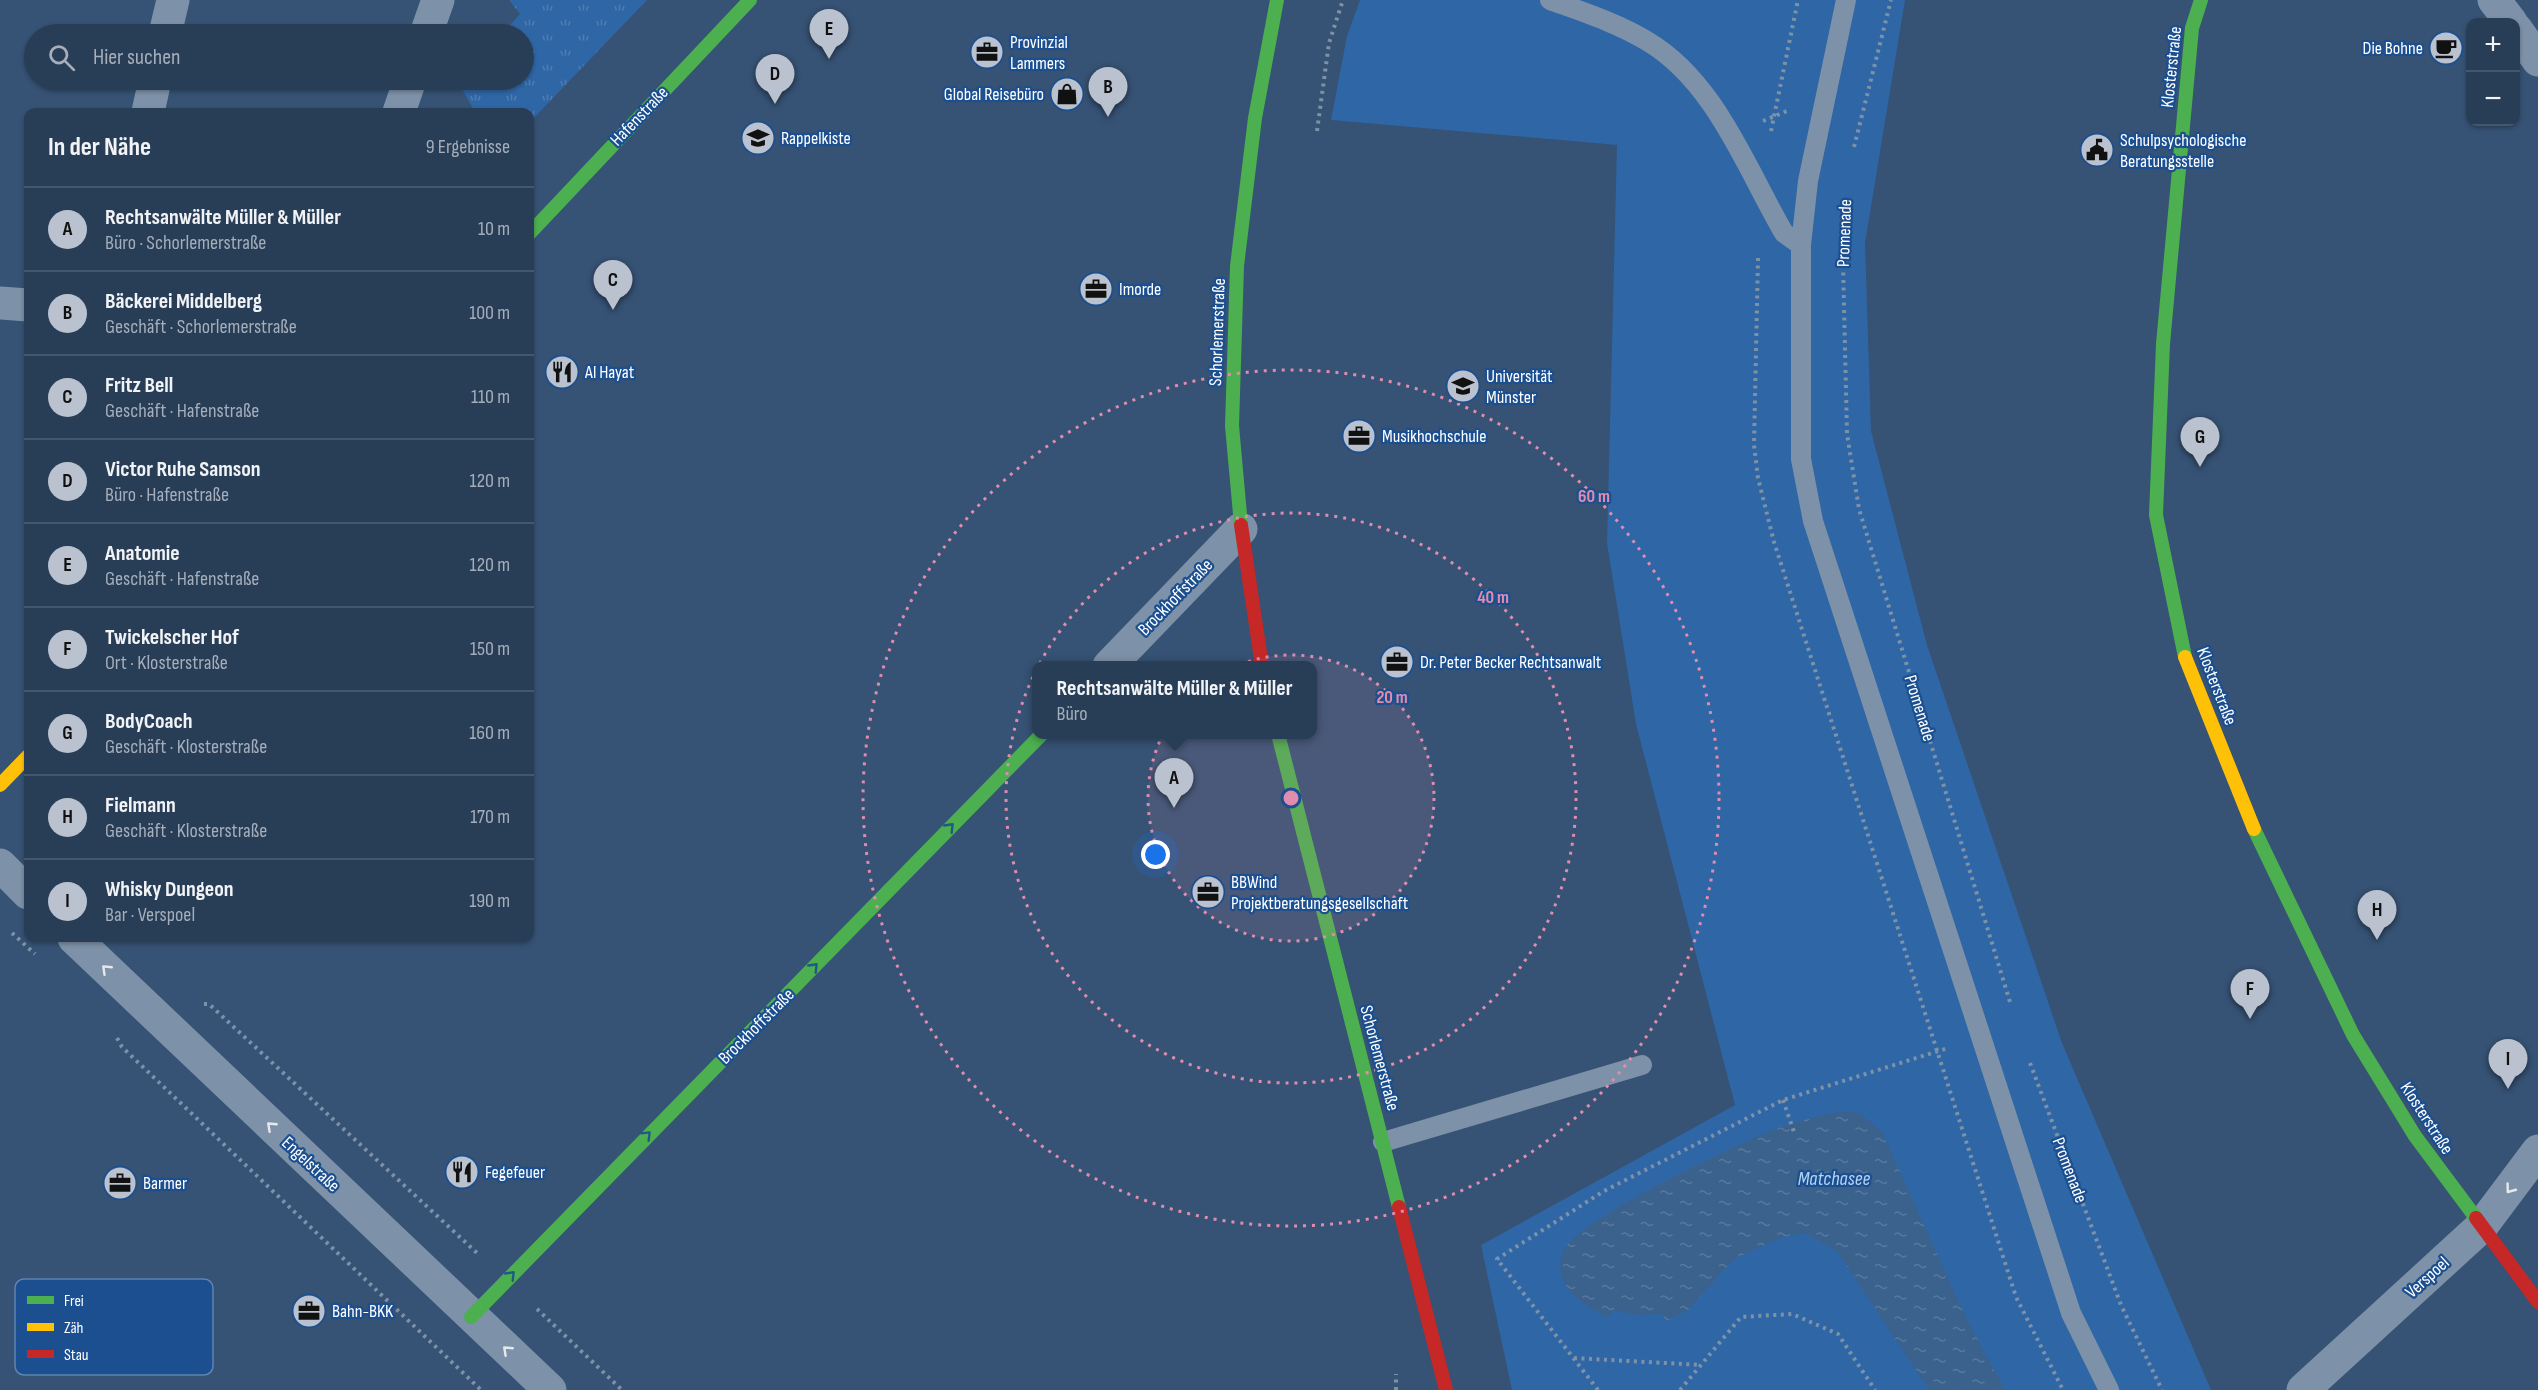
<!DOCTYPE html>
<html lang="de">
<meta charset="utf-8">
<style>
:root{--surface:#283e57;--page:#344961;--text:#f1f3f6;--muted:#a5aeba;--line:#44576d;--accent:#b9c2ce}
body{margin:0;font-family:"Sofia Sans Condensed",sans-serif;background:var(--page);color:var(--text)}
.controls{position:absolute;right:18px;top:18px;display:grid;overflow:hidden;border-radius:12px;box-shadow:0 2px 4px #0004}
.controls button{width:54px;height:54px;display:grid;place-items:center;padding:0;border:0;border-bottom:2px solid var(--line);background:var(--surface);color:var(--text);font:30px sans-serif}
.you{position:absolute;left:1156px;top:855px;width:21px;height:21px;margin:-15px;border:4px solid #fff;border-radius:50%;background:#1a73e8;box-shadow:0 0 0 9px #1a73e833}
.badge{display:grid;place-items:center;width:39px;height:39px;border-radius:50%;background:var(--accent);color:#111;font-size:20px;font-weight:700}
.pin{position:absolute;translate:-50% -50px;filter:drop-shadow(0 2px 3px #0008)}
.pin::after{content:'';position:absolute;top:32px;width:21px;height:18px;background:inherit;clip-path:polygon(0 0,100% 0,50% 100%)}
.popup{position:absolute;left:1032px;top:661px;width:285px;height:78px;box-sizing:border-box;display:grid;place-content:center;border-radius:12px;background:var(--surface);filter:drop-shadow(0 2px 4px #0005);font-size:20px;white-space:nowrap;color:var(--muted)}
.popup b{font-size:22px;color:var(--text)}
.popup::after{content:'';position:absolute;left:50%;top:100%;margin-left:-12px;border:12px solid transparent;border-top-color:var(--surface)}
.list{margin:0;padding:0;list-style:none}
h2{display:flex;justify-content:space-between;align-items:center;height:78px;margin:0;padding:0 24px;font-size:26px}
h2 small{font-size:20px;font-weight:400;color:var(--muted)}
.list li{display:grid;grid-template-columns:39px 1fr auto;gap:18px;align-items:center;box-sizing:border-box;height:84px;padding:0 24px;border-top:2px solid var(--line)}
.list b{display:block;font-size:22px;white-space:nowrap}
.list p{margin:0;font-size:20px;white-space:nowrap;color:var(--muted)}
.list em{font-size:20px;font-style:normal;color:var(--muted)}
.icon{flex:none;width:33px;height:33px;fill:none;stroke:currentColor;stroke-width:2;stroke-linecap:round;stroke-linejoin:round}
.map{position:relative;flex:none;width:2538px;height:1390px;overflow:hidden}
.search{position:absolute;background:var(--surface);box-shadow:0 2px 4px #0004;left:24px;top:24px;width:510px;height:66px;display:flex;align-items:center;gap:15px;box-sizing:border-box;padding:0 21px;border-radius:33px;color:var(--muted);font-size:22px}
.panel{position:absolute;background:var(--surface);box-shadow:0 2px 4px #0004;left:24px;top:108px;width:510px;height:834px;border-radius:12px}
.map>svg:first-child{display:block}
.grass{fill:url(#grass-tufts)}
.green{fill:#2f66a5}
.water{fill:url(#water-ripples)}
.lines{fill:none;stroke-linecap:round;stroke-linejoin:round}
.path{stroke:#7d92a8;stroke-width:4;stroke-dasharray:3 4.5;stroke-linecap:butt}
.lane{stroke:#7d92a8;stroke-width:20}
.street{stroke:#7d92a8;stroke-width:33}
.fast{stroke:#4caf50;stroke-width:14}
.slow{stroke:#ffc107;stroke-width:14}
.jam{stroke:#c62828;stroke-width:14}
.oneway{stroke:#205989}
.oneway2{stroke:#e5e9ee}
.ring{fill:none;stroke:#e08cad;stroke-width:3;stroke-dasharray:3 6}
.labels{text-anchor:middle;stroke-width:4.5;stroke-linejoin:round;paint-order:stroke}
.poi-label{font-size:18px;fill:#fff;stroke:#1b4f8f;text-anchor:start}
.street-label{font-size:18px;fill:#fff;stroke:#1b4f8f}
.water-label{font-size:20px;font-style:italic;fill:#b5d3f5;stroke:#1b4f8f}
.key{fill:#1b4f8f;stroke:#5f84b1;stroke-width:1.5}
.key-label{font-size:16px;fill:#fff}
.centre{fill:#e08cad;stroke:#1b4f8f;stroke-width:3}
.ring-label{font-size:18px;text-anchor:middle;font-weight:bold;fill:#e08cad;stroke:#1b4f8f;stroke-width:4.5;stroke-linejoin:round;paint-order:stroke}
</style>
<div class="map">
<svg width="2538" height="1390" viewBox="0 0 2538 1390">
<defs>
<pattern id="grass-tufts" width="24" height="20" patternUnits="userSpaceOnUse" patternTransform="scale(1.5)"><rect width="24" height="20" fill="#2f66a5"/><path d="M3 7l-1-3M5 7V3M7 7l1-3M15 17l-1-3M17 17v-4M19 17l1-3" fill="none" stroke="#4e7db2"/></pattern>
<pattern id="water-ripples" width="26" height="14" patternUnits="userSpaceOnUse" patternTransform="scale(1.5)"><rect width="26" height="14" fill="#3b618d"/><path d="M2 4q2-2 4 0t4 0M15 11q2-2 4 0t4 0" fill="none" stroke="#58799e"/></pattern>
</defs>
<rect width="100%" height="100%" fill="#365274"/>
<path class="grass" d="M509 0H647L530 122V112H475L458 82 524 80V34H502L520 14Z"/>
<path class="green" d="M1360 0H1905L1865 243 1871 431 1927 645 2062 1043 2211 1390H1512L1481 1245 1735 1105 1636 724 1607 543 1617 145 1331 120 1347 36Z"/>
<path class="water" d="M1847 1111 1861 1114 1882 1132 1966 1318 2005 1390H1929L1837 1251 1805 1233 1782 1237 1734 1259 1688 1310 1667 1321 1661 1314 1638 1315 1615 1310 1608 1317C1582 1305 1549 1284 1564 1250 1577 1220 1739 1143 1776 1129 1799 1121 1823 1114 1847 1111Z"/>
<g class="lines">
<path class="path" d="M1763 121 1787 111
M1317 131 1329 43 1343 0
M1771 131 1798 0
M1854 147 1891 0
M1842 220 1847 434 1859 509 2010 1002
M1758 258 1754 445 1758 478 1774 542 2016 1297 2063 1390
M12 933 35 954
M204 1004H209L477 1253
M117 1038 122 1047 481 1390
M2030 1063 2121 1305 2162 1390
M1783 1100 1794 1132
M537 1309 622 1390
M1574 1358 1701 1365
M1396 1390V1374
M1598 1390 1497 1259 1604 1191 1783 1100 1948 1048
M1680 1390 1741 1317 1792 1314 1838 1334 1875 1390"/>
<path class="lane" d="M1550 0C1583 12 1617 23 1647 41 1715 81 1746 168 1784 233L1801 245
M1846 0 1808 181 1801 245V459L1813 521 2071 1313 2109 1390
M1383 1142 1642 1065"/>
<path class="street" d="M2494 0 2511 22
M2516 29 2538 60
M165 34 173 0
M426 34 438 0
M148 112 155 80
M399 112 410 80
M0 303 28 305
M1109 666 1241 529
M0 865 28 893
M74 938 550 1390
M2303 1390 2481 1227 2538 1151"/>
<path class="fast" d="M530 233 750 0
M1241 525 1232 426 1237 266 1255 118 1277 0
M2185 657 2156 515 2163 344 2192 28 2201 0
M1278 734 1399 1207
M2254 829 2353 1035 2415 1136 2476 1218
M471 1317 1042 734"/>
<path class="slow" d="M2185 657 2254 829
M0 785 28 756"/>
<path class="jam" d="M1241 525 1262 666
M1399 1207 1446 1390
M2476 1218 2538 1302"/>
</g>
<defs><path id="oneway-chevron" d="M-2-3.5L2.5 0L-2 3.5" fill="none" stroke-width="1.6" stroke-linecap="round" stroke-linejoin="round" transform="scale(1.5)"/></defs>
<g class="oneway">
<use href="#oneway-chevron" transform="translate(950 827) rotate(-46)"/>
<use href="#oneway-chevron" transform="translate(814 967) rotate(-46)"/>
<use href="#oneway-chevron" transform="translate(647 1135) rotate(-45)"/>
<use href="#oneway-chevron" transform="translate(511 1275) rotate(-46)"/>
</g>
<g class="oneway2">
<use href="#oneway-chevron" transform="translate(106 969) rotate(-136)"/>
<use href="#oneway-chevron" transform="translate(271 1126) rotate(-137)"/>
<use href="#oneway-chevron" transform="translate(2510 1189) rotate(127)"/>
<use href="#oneway-chevron" transform="translate(507 1350) rotate(-137)"/>
</g>
<circle cx="1291" cy="798" r="143" fill="#e08cad" fill-opacity=".12"/>
<g class="ring">
<circle cx="1291" cy="798" r="143"/>
<circle cx="1291" cy="798" r="285"/>
<circle cx="1291" cy="798" r="428"/>
</g>
<defs>
<symbol id="cafe-disc" viewBox="-11 -11 22 22"><circle r="9.5" fill="#b9c2ce" stroke="#1b4f8f"/><path d="M-5.5-4.5H6V0H3Q3 3.5 0 3.5H-2.5Q-5.5 3.5-5.5 0ZM3-3.2v2h1.7v-2ZM-6 4.5H4V6H-6Z" fill="#111"/></symbol>
<symbol id="office-disc" viewBox="-11 -11 22 22"><circle r="9.5" fill="#b9c2ce" stroke="#1b4f8f"/><path d="M-6-3h4V-5.5h4V-3h4V5H-6ZM-1-4.5V-3h2v-1.5ZM-6 0V1H6V0Z" fill="#111"/></symbol>
<symbol id="shop-disc" viewBox="-11 -11 22 22"><circle r="9.5" fill="#b9c2ce" stroke="#1b4f8f"/><path d="M-5-2.5h2.3a2.7 3.5 0 0 1 5.4 0H5L5.5 6h-11ZM-1.5-2.5h3a1.5 2.3 0 0 0-3 0Z" fill="#111"/></symbol>
<symbol id="school-disc" viewBox="-11 -11 22 22"><circle r="9.5" fill="#b9c2ce" stroke="#1b4f8f"/><path d="M0-5L7-2L0 1L-7-2ZM-4 1L0 2.5L4 1V4Q0 6-4 4Z" fill="#111"/></symbol>
<symbol id="civic-disc" viewBox="-11 -11 22 22"><circle r="9.5" fill="#b9c2ce" stroke="#1b4f8f"/><path d="M-.6-6.5H3V-4.5H.6V-3L4-1V1h2V6H-6V1h2V-1L-.6-3ZM-1.2 2.5V6h2.4V2.5Z" fill="#111"/></symbol>
<symbol id="restaurant-disc" viewBox="-11 -11 22 22"><circle r="9.5" fill="#b9c2ce" stroke="#1b4f8f"/><path d="M-5-6h1v4h1v-4h1v4h1v-4h1v5L-1.5 .5V6h-2V.5L-5-1ZM5-6V6H3V1.5H1.5Q1.5-4 5-6Z" fill="#111"/></symbol>
<symbol id="university-disc" viewBox="-11 -11 22 22"><circle r="9.5" fill="#b9c2ce" stroke="#1b4f8f"/><path d="M0-5L7-2L0 1L-7-2ZM-4 1L0 2.5L4 1V4Q0 6-4 4Z" fill="#111"/></symbol>
</defs>
<g fill-rule="evenodd">
<use href="#cafe-disc" x="2427" y="29" width="38" height="38"/>
<use href="#office-disc" x="968" y="33" width="38" height="38"/>
<use href="#shop-disc" x="1048" y="75" width="38" height="38"/>
<use href="#school-disc" x="739" y="119" width="38" height="38"/>
<use href="#civic-disc" x="2078" y="131" width="38" height="38"/>
<use href="#office-disc" x="1077" y="270" width="38" height="38"/>
<use href="#restaurant-disc" x="543" y="353" width="38" height="38"/>
<use href="#university-disc" x="1444" y="367" width="38" height="38"/>
<use href="#office-disc" x="1340" y="417" width="38" height="38"/>
<use href="#office-disc" x="1378" y="643" width="38" height="38"/>
<use href="#office-disc" x="1189" y="873" width="38" height="38"/>
<use href="#restaurant-disc" x="443" y="1153" width="38" height="38"/>
<use href="#office-disc" x="101" y="1164" width="38" height="38"/>
<use href="#office-disc" x="290" y="1292" width="38" height="38"/>
</g>
<g class="labels">
<g class="poi-label">
<text x="1010" y="48">Provinzial<tspan x="1010" dy="21">Lammers</tspan></text>
<text x="2423" y="54" text-anchor="end">Die Bohne</text>
<text x="1044" y="100" text-anchor="end">Global Reisebüro</text>
<text x="781" y="144">Rappelkiste</text>
<text x="2120" y="146">Schulpsychologische<tspan x="2120" dy="21">Beratungsstelle</tspan></text>
<text x="1119" y="295">Imorde</text>
<text x="585" y="378">Al Hayat</text>
<text x="1486" y="382">Universität<tspan x="1486" dy="21">Münster</tspan></text>
<text x="1382" y="442">Musikhochschule</text>
<text x="1420" y="668">Dr. Peter Becker Rechtsanwalt</text>
<text x="1231" y="888">BBWind<tspan x="1231" dy="21">Projektberatungsgesellschaft</tspan></text>
<text x="485" y="1178">Fegefeuer</text>
<text x="143" y="1189">Barmer</text>
<text x="332" y="1317">Bahn-BKK</text>
</g>
<g class="street-label">
<text transform="translate(2171 67) rotate(-84)" y="6">Klosterstraße</text>
<text transform="translate(639 116) rotate(-46)" y="6">Hafenstraße</text>
<text transform="translate(1844 233) rotate(-88)" y="6">Promenade</text>
<text transform="translate(1217 332) rotate(-88)" y="6">Schorlemerstraße</text>
<text transform="translate(1175 597) rotate(-46)" y="6">Brockhoffstraße</text>
<text transform="translate(2217 686) rotate(69)" y="6">Klosterstraße</text>
<text transform="translate(1920 708) rotate(73)" y="6">Promenade</text>
<text transform="translate(756 1026) rotate(-45)" y="6">Brockhoffstraße</text>
<text transform="translate(1380 1058) rotate(75)" y="6">Schorlemerstraße</text>
<text transform="translate(2427 1118) rotate(57)" y="6">Klosterstraße</text>
<text transform="translate(311 1164) rotate(43)" y="6">Engelstraße</text>
<text transform="translate(2070 1170) rotate(69)" y="6">Promenade</text>
<text transform="translate(2427 1277) rotate(-42)" y="6">Verspoel</text>
</g>
<g class="water-label">
<text x="1834" y="1185">Matchasee</text>
</g>
</g>
<rect x="15" y="1279" width="198" height="96" rx="9" class="key"/>
<rect x="27" y="1296" width="27" height="8" fill="#4caf50"/>
<rect x="27" y="1323" width="27" height="8" fill="#ffc107"/>
<rect x="27" y="1350" width="27" height="8" fill="#c62828"/>
<g class="key-label">
<text x="64" y="1306">Frei</text>
<text x="64" y="1333">Zäh</text>
<text x="64" y="1360">Stau</text>
</g>
<circle cx="1291" cy="798" r="9" class="centre"/>
<g class="ring-label">
<text x="1594" y="502">60 m</text>
<text x="1493" y="603">40 m</text>
<text x="1392" y="703">20 m</text>
</g>
</svg>
<div class="controls">
<button>+</button>
<button>−</button>
</div>
<div class="you"></div>
<div class="pin badge" style="left:1174px;top:808px">A</div>
<div class="popup"><b>Rechtsanwälte Müller &amp; Müller</b>Büro</div>
<div class="pin badge" style="left:1108px;top:117px">B</div>
<div class="pin badge" style="left:613px;top:310px">C</div>
<div class="pin badge" style="left:775px;top:104px">D</div>
<div class="pin badge" style="left:829px;top:59px">E</div>
<div class="pin badge" style="left:2250px;top:1019px">F</div>
<div class="pin badge" style="left:2200px;top:467px">G</div>
<div class="pin badge" style="left:2377px;top:940px">H</div>
<div class="pin badge" style="left:2508px;top:1089px">I</div>
<div class="search"><svg class="icon" aria-label="search" viewBox="0 0 24 24"><circle cx="10" cy="10" r="6"/><path d="M15 15l6 6"/></svg>Hier suchen</div>
<section class="panel">
<h2>In der Nähe<small>9 Ergebnisse</small></h2>
<ul class="list">
<li><span class="badge">A</span><div><b>Rechtsanwälte Müller &amp; Müller</b><p>Büro · Schorlemerstraße</p></div><em>10 m</em></li>
<li><span class="badge">B</span><div><b>Bäckerei Middelberg</b><p>Geschäft · Schorlemerstraße</p></div><em>100 m</em></li>
<li><span class="badge">C</span><div><b>Fritz Bell</b><p>Geschäft · Hafenstraße</p></div><em>110 m</em></li>
<li><span class="badge">D</span><div><b>Victor Ruhe Samson</b><p>Büro · Hafenstraße</p></div><em>120 m</em></li>
<li><span class="badge">E</span><div><b>Anatomie</b><p>Geschäft · Hafenstraße</p></div><em>120 m</em></li>
<li><span class="badge">F</span><div><b>Twickelscher Hof</b><p>Ort · Klosterstraße</p></div><em>150 m</em></li>
<li><span class="badge">G</span><div><b>BodyCoach</b><p>Geschäft · Klosterstraße</p></div><em>160 m</em></li>
<li><span class="badge">H</span><div><b>Fielmann</b><p>Geschäft · Klosterstraße</p></div><em>170 m</em></li>
<li><span class="badge">I</span><div><b>Whisky Dungeon</b><p>Bar · Verspoel</p></div><em>190 m</em></li>
</ul>
</section>
</div>
